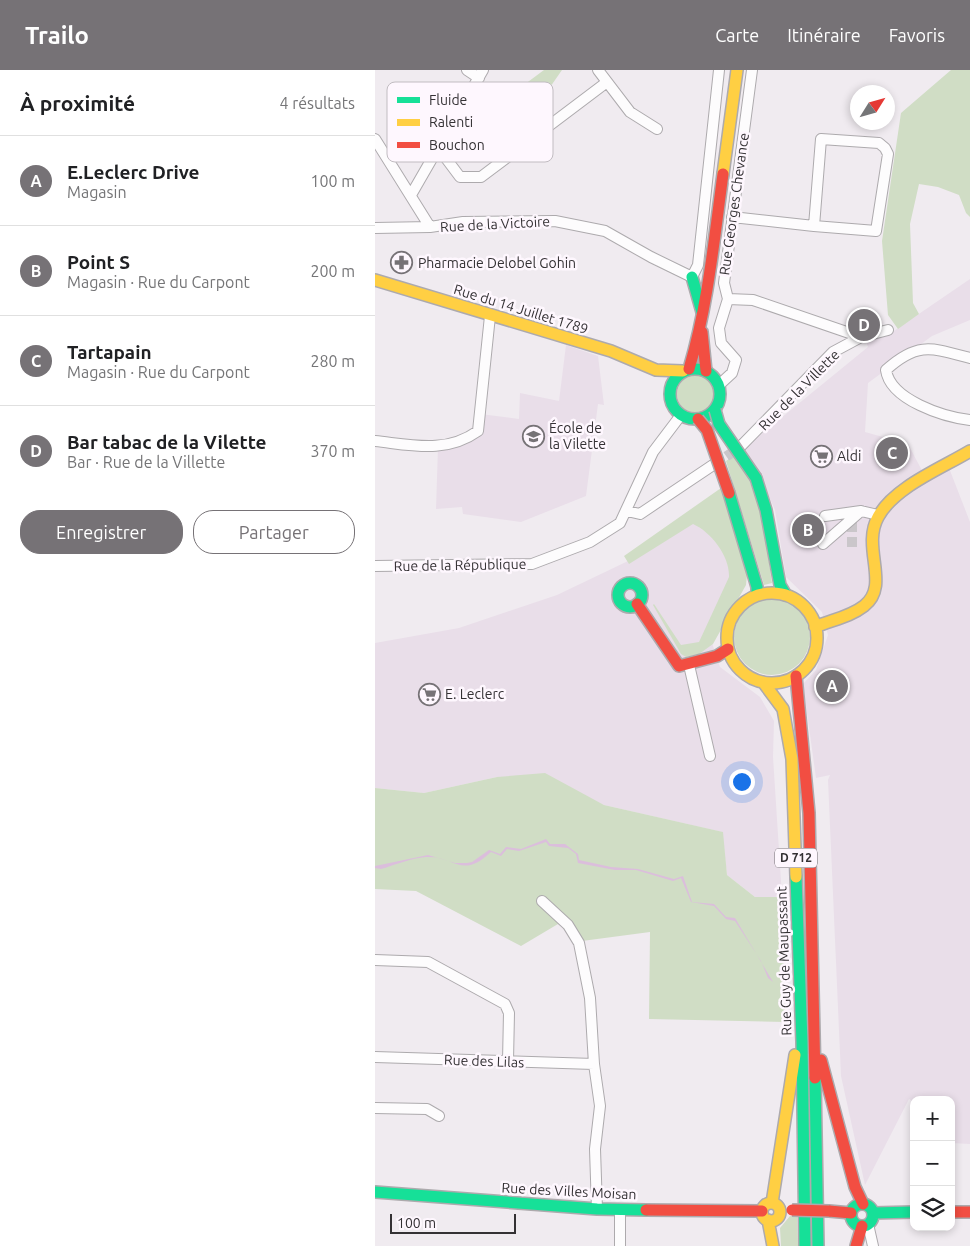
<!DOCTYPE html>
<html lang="fr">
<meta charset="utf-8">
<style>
:root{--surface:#fff;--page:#f6f6f6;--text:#202124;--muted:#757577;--line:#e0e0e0;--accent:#767276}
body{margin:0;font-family:Ubuntu,sans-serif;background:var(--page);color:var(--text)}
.controls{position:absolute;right:15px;bottom:15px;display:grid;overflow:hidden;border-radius:10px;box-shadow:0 2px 8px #0003}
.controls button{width:45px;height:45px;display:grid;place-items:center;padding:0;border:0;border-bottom:1px solid var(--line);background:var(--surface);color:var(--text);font:25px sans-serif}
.compass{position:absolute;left:475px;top:15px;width:45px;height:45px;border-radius:50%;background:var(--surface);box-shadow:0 2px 8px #0003;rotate:53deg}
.scale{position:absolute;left:15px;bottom:12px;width:126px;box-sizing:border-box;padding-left:5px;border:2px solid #343134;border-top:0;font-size:14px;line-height:18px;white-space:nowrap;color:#343134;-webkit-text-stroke:4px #fef7fe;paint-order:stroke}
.you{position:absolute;left:366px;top:711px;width:18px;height:18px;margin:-12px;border:4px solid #fff;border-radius:50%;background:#1a73e8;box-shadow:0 0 0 8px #1a73e833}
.badge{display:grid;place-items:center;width:32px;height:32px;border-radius:50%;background:var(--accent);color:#fff;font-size:16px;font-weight:700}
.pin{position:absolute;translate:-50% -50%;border:2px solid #fff;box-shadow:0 1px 5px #0006}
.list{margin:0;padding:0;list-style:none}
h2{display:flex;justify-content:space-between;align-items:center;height:65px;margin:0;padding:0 20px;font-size:21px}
h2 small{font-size:16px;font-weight:400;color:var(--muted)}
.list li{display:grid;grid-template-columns:32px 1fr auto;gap:15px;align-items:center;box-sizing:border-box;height:90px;padding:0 20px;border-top:1px solid var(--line)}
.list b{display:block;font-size:19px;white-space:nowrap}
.list p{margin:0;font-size:16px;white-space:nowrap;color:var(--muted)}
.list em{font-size:16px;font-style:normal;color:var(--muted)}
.actions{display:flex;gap:10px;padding:15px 20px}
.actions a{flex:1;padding:11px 0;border:1px solid var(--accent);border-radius:20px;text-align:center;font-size:18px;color:var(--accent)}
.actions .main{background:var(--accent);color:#fff}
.icon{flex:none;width:28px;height:28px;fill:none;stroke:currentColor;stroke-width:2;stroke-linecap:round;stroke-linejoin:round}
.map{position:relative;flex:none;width:595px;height:1176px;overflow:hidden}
header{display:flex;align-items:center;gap:30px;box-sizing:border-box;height:70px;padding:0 25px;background:var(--accent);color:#fff}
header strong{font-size:24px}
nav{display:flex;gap:28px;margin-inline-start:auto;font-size:18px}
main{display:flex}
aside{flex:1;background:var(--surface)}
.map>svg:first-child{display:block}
.built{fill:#e9dee9}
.green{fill:#d0ddc5}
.water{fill:#dbbedc}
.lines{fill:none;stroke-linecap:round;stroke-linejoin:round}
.street-tunnel{stroke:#cac6ca;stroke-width:10;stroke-dasharray:10 5;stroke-linecap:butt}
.street-casing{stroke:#adaaad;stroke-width:12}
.fast-casing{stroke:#adaaad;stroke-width:14}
.slow-casing{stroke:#adaaad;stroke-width:14}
.jam-casing{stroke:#adaaad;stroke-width:14}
.street{stroke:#fdfcfd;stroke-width:10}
.fast{stroke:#16e098;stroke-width:11}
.slow{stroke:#ffcf43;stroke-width:11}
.jam{stroke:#f24e42;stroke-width:11}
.fast-bridge-casing{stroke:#adaaad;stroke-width:14;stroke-linecap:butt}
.jam-bridge-casing{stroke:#adaaad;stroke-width:14;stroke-linecap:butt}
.fast-bridge{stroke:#16e098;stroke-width:11}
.jam-bridge{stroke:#f24e42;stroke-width:11}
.labels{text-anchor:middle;stroke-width:5;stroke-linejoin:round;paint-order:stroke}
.shield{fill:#fef7fe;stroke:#716c71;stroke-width:1}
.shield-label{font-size:12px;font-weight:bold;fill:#343134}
.street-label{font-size:14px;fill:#343134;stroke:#fef7fe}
.poi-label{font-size:14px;fill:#343134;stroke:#fef7fe;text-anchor:start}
.key{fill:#fef7fe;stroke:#c1bcc1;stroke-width:1}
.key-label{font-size:14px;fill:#343134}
</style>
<header>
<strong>Trailo</strong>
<nav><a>Carte</a><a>Itinéraire</a><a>Favoris</a></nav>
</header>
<main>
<aside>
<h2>À proximité<small>4 résultats</small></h2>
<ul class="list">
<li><span class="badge">A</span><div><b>E.Leclerc Drive</b><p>Magasin</p></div><em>100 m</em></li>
<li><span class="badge">B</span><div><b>Point S</b><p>Magasin · Rue du Carpont</p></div><em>200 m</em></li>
<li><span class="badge">C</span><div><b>Tartapain</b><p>Magasin · Rue du Carpont</p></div><em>280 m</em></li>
<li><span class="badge">D</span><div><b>Bar tabac de la Vilette</b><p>Bar · Rue de la Villette</p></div><em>370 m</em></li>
</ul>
<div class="actions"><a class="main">Enregistrer</a><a>Partager</a></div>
</aside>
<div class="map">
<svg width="595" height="1176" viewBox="0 0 595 1176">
<rect width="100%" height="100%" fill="#f0ebf0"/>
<path class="built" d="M595 209V250L557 266 493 313 490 362 533 374 553 412 574 398 595 452V1074L576 1073V1030H539V1032L534 1029 490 1115 466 1006 453 710 455 705 441 708 428 614 441 600 453 565 447 542 411 507 400 440 381 398 368 379 493 277 491 271 516 263Z
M191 275 223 286 229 335 223 334 211 426 146 452 88 444 87 437 61 439 63 377 103 361 105 344 144 349 145 323 184 331Z
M339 432 362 504 335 567 345 597 385 627 399 651 398 687 407 827H380L352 805 347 762 229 735 206 724 122 707 49 723 0 718V573L84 558 182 525 251 492Z"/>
<path class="green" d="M169 0H187L171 23 151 64 135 42 146 34 138 23Z
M576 0H595V147L591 143 584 125 563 117 544 114 535 154 538 233 544 244 523 259 513 245 507 171 526 43Z
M302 324a19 19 0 1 1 38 0a19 19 0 1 1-38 0Z
M360 385C387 423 390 468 397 513L389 515 351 391Z
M346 418 372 505 371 515 338 574 324 584 311 587 306 584 278 535 279 534 306 575 324 572 354 507C355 486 336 462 318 454L254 494 249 486Z
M359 567a38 38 0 1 1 76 0a38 38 0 1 1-76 0Z
M170 703 229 735 348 762 352 805 380 827H407L411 952 274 949 275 862 207 871 183 854 146 876 41 821 0 819V718L49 723 122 707Z
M415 1146 422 1147 423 1176H406L405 1158Z"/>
<path class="water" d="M171 769 175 774H190L203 784 204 790 236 797 263 799 299 809 308 806 317 832 339 834 351 847 360 848 398 912 393 908 386 891 360 851 351 849 339 836 316 832 306 808 298 811 261 800H240L203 793 201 784 193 778 174 776 171 772 144 781 132 779 126 786 116 782C86 810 81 786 51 787 36 788 20 795 6 799L0 798V796L53 785 80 793H92L97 792 114 780 125 784 131 777 146 779Z"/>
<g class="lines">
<path class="street-tunnel" d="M339 395 365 377
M477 477V450"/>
<defs>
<path id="street" d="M92 0 104 8
M223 0 255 42 282 59
M38 35 76 57
M0 69 55 157
M64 79 85 107H106L232 12
M36 125 108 0
M357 147 439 156 446 69 504 73 510 78 513 84 501 161 439 156
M0 158 55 157 88 152 180 151 230 161 276 187 317 207 323 195 344 0
M353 229 378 230 486 267 513 260
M595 288C557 278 543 271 511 300 515 330 569 347 595 350
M344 315 357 303 361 290 346 273 344 258 353 229 349 213 377 0
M0 371C37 375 71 384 103 361L115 246
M365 377 458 282 486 267
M252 441 265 444 338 395
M450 446 486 441 503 445
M448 474 486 441
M0 496 157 494 215 472 245 453 278 382 306 345
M314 595 335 686
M167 831 193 855 204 873 215 928 219 994 225 1036 220 1079 222 1139
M0 890 53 892 130 934 134 943 133 991
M0 987 219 994
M0 1038 52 1039 64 1046
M245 1140V1176
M493 1154 498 1176"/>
<path id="fast" d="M317 207 327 242
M295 324a25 25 0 1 1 50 0a25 25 0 1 1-50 0Z
M381 408 391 440 405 515 411 525
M354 423 382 517V525
M243 525a12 12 0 1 1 24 0a12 12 0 1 1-24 0Z
M421 807 427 972 430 1176
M440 1008 443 1176
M0 1122 222 1139 271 1140
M476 1145a11 11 0 1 1 22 0a11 11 0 1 1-22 0Z
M498 1143 539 1142"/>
<path id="slow" d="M348 104 362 0
M0 210 236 281 281 300 308 301
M352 568a45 45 0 1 1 90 0a45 45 0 1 1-90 0Z
M440 557C456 550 475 547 489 536 516 515 486 478 503 447 519 417 567 398 595 381
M388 612 408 639 417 689 421 807
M387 1142a9 9 0 1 1 18 0a9 9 0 1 1-18 0Z
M397 1133 420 985
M393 1150 398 1176"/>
<path id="jam" d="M327 262 331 301
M314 299C333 235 339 170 348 104
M262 534 304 596 342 586 353 579
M421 606 434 743 440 1008
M446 990 480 1117 488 1134
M271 1140 387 1141
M454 1141 476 1143
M576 1142H595
M481 1176 487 1156"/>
</defs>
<use href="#street" class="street-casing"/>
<use href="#fast" class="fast-casing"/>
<use href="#slow" class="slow-casing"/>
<use href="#jam" class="jam-casing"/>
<use href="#street" class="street"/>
<use href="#fast" class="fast"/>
<use href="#slow" class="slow"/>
<use href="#jam" class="jam"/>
<defs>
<path id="fast-bridge" d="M340 340 344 354 381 408"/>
<path id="jam-bridge" d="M323 349 332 360 354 423
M417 1140 454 1141"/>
</defs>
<use href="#fast-bridge" class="fast-bridge-casing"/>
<use href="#jam-bridge" class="jam-bridge-casing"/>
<use href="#fast-bridge" class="fast-bridge"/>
<use href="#jam-bridge" class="jam-bridge"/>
</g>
<defs>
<symbol id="pharmacy-ring" viewBox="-11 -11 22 22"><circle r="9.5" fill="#fef7fe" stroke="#767276" stroke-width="1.5"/><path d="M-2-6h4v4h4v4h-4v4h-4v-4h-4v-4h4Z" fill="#767276"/></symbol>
<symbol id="school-ring" viewBox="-11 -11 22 22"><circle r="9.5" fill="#fef7fe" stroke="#767276" stroke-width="1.5"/><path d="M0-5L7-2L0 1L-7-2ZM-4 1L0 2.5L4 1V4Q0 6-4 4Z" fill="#767276"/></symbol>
<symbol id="supermarket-ring" viewBox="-11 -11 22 22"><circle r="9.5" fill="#fef7fe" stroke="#767276" stroke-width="1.5"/><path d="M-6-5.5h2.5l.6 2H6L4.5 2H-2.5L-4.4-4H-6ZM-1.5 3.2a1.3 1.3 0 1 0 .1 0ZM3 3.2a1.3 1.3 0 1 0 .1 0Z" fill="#767276"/></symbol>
</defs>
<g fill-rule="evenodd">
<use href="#pharmacy-ring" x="14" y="180" width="25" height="25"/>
<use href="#school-ring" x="146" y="354" width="25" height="25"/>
<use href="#supermarket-ring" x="434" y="374" width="25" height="25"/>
<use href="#supermarket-ring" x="42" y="612" width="25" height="25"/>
</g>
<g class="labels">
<rect class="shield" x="400" y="778.5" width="42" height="19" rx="4"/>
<g class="shield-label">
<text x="421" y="792">D 712</text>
</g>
<g class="street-label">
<text transform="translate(359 134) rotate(-82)" y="5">Rue Georges Chevance</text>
<text transform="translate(120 154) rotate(-3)" y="5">Rue de la Victoire</text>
<text transform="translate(146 239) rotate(17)" y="5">Rue du 14 Juillet 1789</text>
<text transform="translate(424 320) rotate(-45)" y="5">Rue de la Villette</text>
<text transform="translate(85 495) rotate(-1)" y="5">Rue de la République</text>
<text transform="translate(409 891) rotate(-92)" y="5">Rue Guy de Maupassant</text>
<text transform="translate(109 991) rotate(2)" y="5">Rue des Lilas</text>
<text transform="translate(194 1121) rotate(3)" y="5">Rue des Villes Moisan</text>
</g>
<g class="poi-label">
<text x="43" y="198">Pharmacie Delobel Gohin</text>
<text x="174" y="363">École de<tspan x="174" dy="16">la Vilette</tspan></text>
<text x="462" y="391">Aldi</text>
<text x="70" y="629">E. Leclerc</text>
</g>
</g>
<rect x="12" y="12" width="166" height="80" rx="8" class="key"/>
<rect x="22" y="27" width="23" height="6" fill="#16e098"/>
<rect x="22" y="49" width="23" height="7" fill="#ffcf43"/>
<rect x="22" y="72" width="23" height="6" fill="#f24e42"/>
<g class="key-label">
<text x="54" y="35">Fluide</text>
<text x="54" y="57">Ralenti</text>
<text x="54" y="80">Bouchon</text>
</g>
</svg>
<div class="controls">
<button>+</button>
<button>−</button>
<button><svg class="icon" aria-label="layers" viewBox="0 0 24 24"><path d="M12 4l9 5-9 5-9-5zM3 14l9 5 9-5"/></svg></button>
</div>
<svg class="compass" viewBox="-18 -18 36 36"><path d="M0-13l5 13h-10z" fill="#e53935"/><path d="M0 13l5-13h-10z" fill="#757577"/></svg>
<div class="scale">100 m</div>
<div class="you"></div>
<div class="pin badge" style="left:457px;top:616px">A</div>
<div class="pin badge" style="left:433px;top:460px">B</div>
<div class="pin badge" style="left:517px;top:383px">C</div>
<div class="pin badge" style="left:489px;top:255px">D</div>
</div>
</main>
